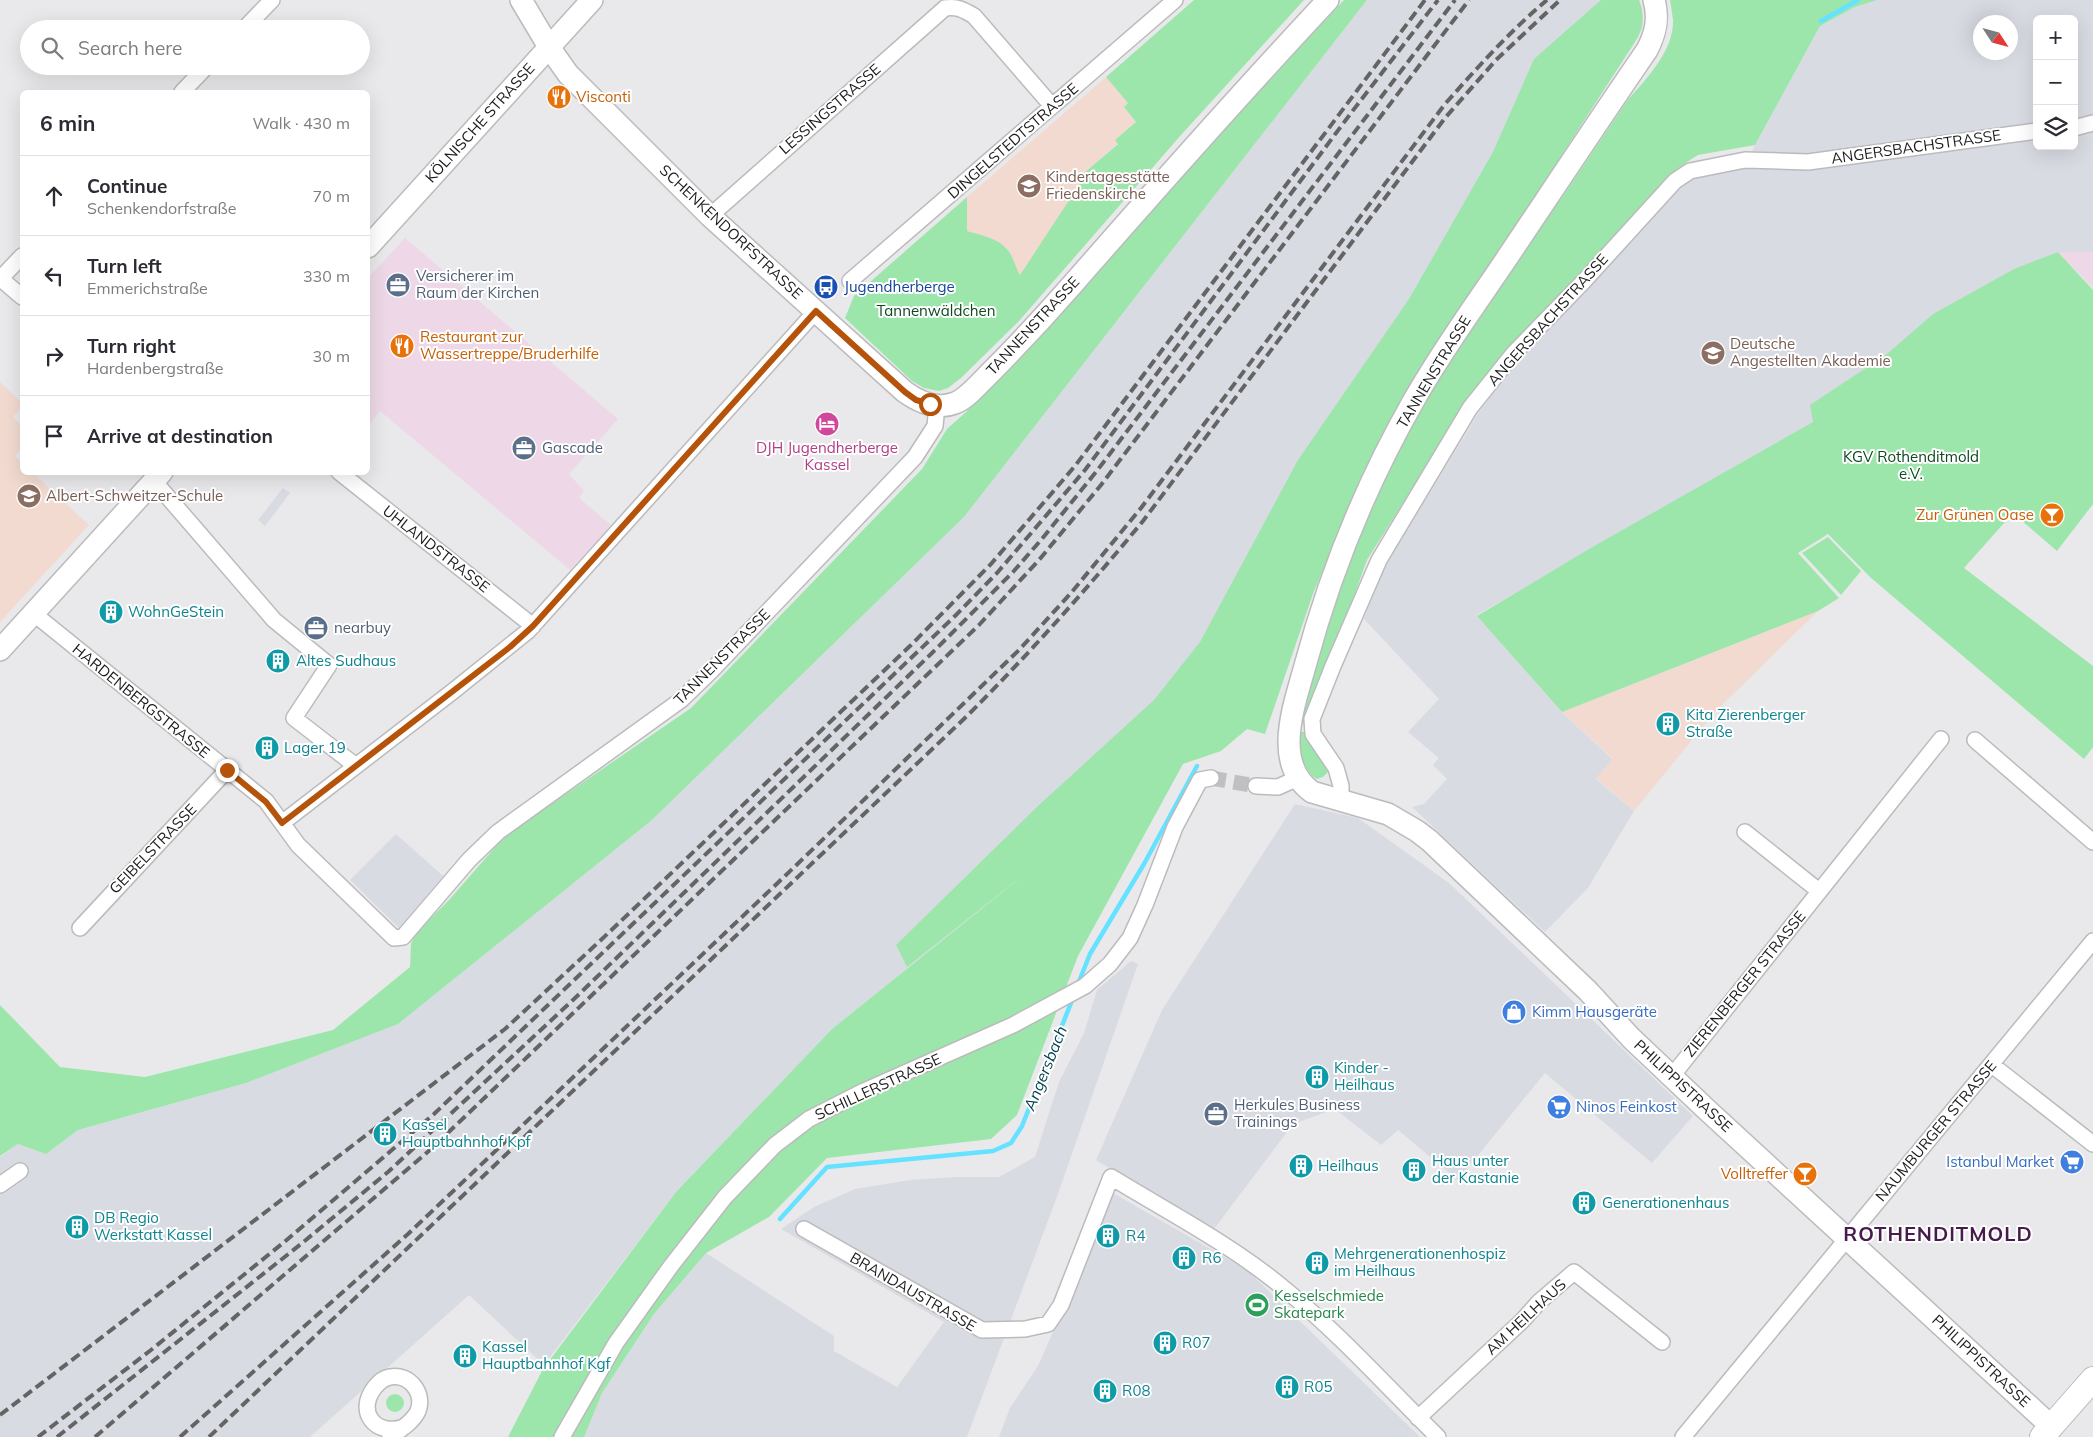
<!DOCTYPE html>
<meta charset="utf-8">
<style>
:root{--surface:#fff;--page:#f2f2f3;--text:#2b2b33;--muted:#7c7c81;--line:#e1e1e2}
body{margin:0;font-family:Mulish,sans-serif;background:var(--page);color:var(--text)}
.controls{position:absolute;right:15px;top:15px;display:grid;overflow:hidden;border-radius:8px;box-shadow:0 5px 20px #0002}
.controls button{width:45px;height:45px;display:grid;place-items:center;padding:0;border:0;border-bottom:1px solid var(--line);background:var(--surface);color:var(--text);font:25px sans-serif}
.compass{position:absolute;left:1973px;top:15px;width:45px;height:45px;border-radius:50%;background:var(--surface);box-shadow:0 5px 20px #0002;rotate:126deg}
.stop{position:absolute;width:15px;height:15px;margin:-11px;border:4px solid #b45309;border-radius:50%;background:#fff}
.stop.end{background:#b45309;border-color:#fff;box-shadow:0 1px 5px #0008}
.list{margin:0;padding:0;list-style:none}
h2{display:flex;justify-content:space-between;align-items:center;height:65px;margin:0;padding:0 20px;font-size:21px}
h2 small{font-size:16px;font-weight:400;color:var(--muted)}
.list li{display:grid;grid-template-columns:32px 1fr auto;gap:15px;align-items:center;box-sizing:border-box;height:80px;padding:0 20px;border-top:1px solid var(--line)}
.list b{display:block;font-size:19px;white-space:nowrap}
.list p{margin:0;font-size:16px;white-space:nowrap;color:var(--muted)}
.list em{font-size:16px;font-style:normal;color:var(--muted)}
.icon{flex:none;width:28px;height:28px;fill:none;stroke:currentColor;stroke-width:2;stroke-linecap:round;stroke-linejoin:round}
.map{position:relative;flex:none;width:2093px;height:1437px;overflow:hidden}
.search{position:absolute;background:var(--surface);box-shadow:0 5px 20px #0002;left:20px;top:20px;width:350px;height:55px;display:flex;align-items:center;gap:12px;box-sizing:border-box;padding:0 18px;border-radius:28px;color:var(--muted);font-size:19px}
.panel{position:absolute;background:var(--surface);box-shadow:0 5px 20px #0002;left:20px;top:90px;width:350px;height:385px;border-radius:8px}
.map>svg:first-child{display:block}
.commercial{fill:#eed8e7}
.built{fill:#d9dbe3;fill-rule:evenodd}
.education{fill:#f2dad0}
.green{fill:#9ce6ab}
.lines{fill:none;stroke-linecap:round;stroke-linejoin:round}
.stream{stroke:#64e2ff;stroke-width:4.5}
.street-tunnel{stroke:#c0c0c1;stroke-width:15;stroke-dasharray:15 8;stroke-linecap:butt}
.street-casing{stroke:#bbbbbd;stroke-width:18}
.secondary-casing{stroke:#bbbbbd;stroke-width:24}
.primary-casing{stroke:#bbbbbd;stroke-width:26}
.street{stroke:#fff;stroke-width:15}
.secondary{stroke:#fff;stroke-width:21}
.primary{stroke:#fff;stroke-width:24}
.rail{stroke:#646465;stroke-width:4;stroke-dasharray:10 5;stroke-linecap:butt}
.route{stroke:#b45309;stroke-width:6}
.labels{text-anchor:middle;stroke-width:4;stroke-linejoin:round;paint-order:stroke}
.food-label{font-size:15px;fill:#c56008;stroke:#fff;text-anchor:start}
.street-label{font-size:15px;fill:#1b1b1b;stroke:#fff}
.education-label{font-size:15px;fill:#785e54;stroke:#fff;text-anchor:start}
.service-label{font-size:15px;fill:#4e5e75;stroke:#fff;text-anchor:start}
.transit-label{font-size:15px;fill:#164399;stroke:#fff;text-anchor:start}
.park-label{font-size:15px;fill:#0d4821;stroke:#fff}
.hotel-label{font-size:15px;fill:#b23c85;stroke:#fff}
.culture-label{font-size:15px;fill:#0d838f;stroke:#fff;text-anchor:start}
.shop-label{font-size:15px;fill:#366cbe;stroke:#fff;text-anchor:start}
.leisure-label{font-size:15px;fill:#27864d;stroke:#fff;text-anchor:start}
.water-label{font-size:16px;font-style:italic;fill:#07434e;stroke:#fff}
.district-label{font-size:20px;font-weight:bold;letter-spacing:1px;fill:#481b4d;stroke:#fff}
</style>
<div class="map">
<svg width="2093" height="1437" viewBox="0 0 2093 1437">
<rect width="100%" height="100%" fill="#e9e9eb"/>
<path class="commercial" d="M405 238 618 419 569 474 584 491 579 498 611 525 570 570 380 411 368 426V278Z
M2058 252H2093V288Z"/>
<path class="built" d="M1367 0H1639L1642 8 1643 23 1642 29 1632 47 1424 368 1366 472 1314 591 1234 682 1105 809 832 1029 676 1192 544 1365 469 1295 310 1437H0V1157L18 1144 46 1154 78 1130 246 1083 398 1024 652 820 964 517Z
M1877 0H2093V252H2058L1933 314 1813 422 1477 615 1562 712 1613 760 1596 779 1634 811 1588 888 1545 932 1412 807 1424 804 1447 779 1433 765 1439 758 1408 732 1439 699 1364 619 1383 570 1479 412 1519 357 1545 335 1678 187 1692 176 1722 169 1743 170 1755 145 1820 26 1855 7ZM2037 19H2074V146H2037ZM1980 22H2010V52H1980Z
M283 488 290 493 265 526 258 520Z
M1295 804 1358 818 1449 883 1693 1116 1652 1163 1545 1073 1458 1180 1398 1130 1381 1145 1335 1109 1293 1124 1214 1229 1096 1160 1162 1010Z
M396 834 443 876 399 928 350 880Z
M1131 961 1138 964 1058 1194 967 1437H583L602 1393 654 1314 706 1253 834 1336V1351L897 1387 944 1322 781 1229 814 1207 855 1189 910 1180 955 1177H999L1035 1157 1059 1082 1084 1033 1097 990Z
M1113 1193 1247 1270 1420 1437H999L1010 1408 1039 1364Z"/>
<path class="education" d="M1106 77 1128 103 1124 107 1136 122 1115 140 1118 143 1084 173 1086 175 1020 276 967 231V197Z
M0 382 22 403V407L13 417 22 426V447L15 456 22 463V472L33 473 89 525 0 622Z
M1818 611 1715 712 1634 811 1596 778 1613 759 1562 712Z"/>
<path class="green" d="M1194 0H1304L1181 135 1019 321 961 378 948 388 939 391 924 388 912 381 845 318 854 296 967 197V231C983 236 1000 238 1010 253 1014 260 1016 269 1020 275L1085 176 1084 173 1118 144 1115 140 1136 122 1124 107 1128 103 1106 77Z
M1344 0H1367L964 517 652 820 398 1024 246 1083 78 1130 46 1154 18 1144 0 1156V1005L60 1067 145 1077 333 1030 410 967 411 944 415 934 449 900 505 836 691 708 922 469 947 429 965 413 1033 341 1178 179Z
M1601 0H1639C1644 13 1644 25 1638 37L1424 368 1366 472 1314 591 1265 734 1247 729 1221 751 1183 764 1078 956 1017 1115 991 1139 827 1158 769 1217 706 1253 654 1314 602 1393 584 1437H508L543 1369 676 1192 832 1029 1021 877 907 967 896 945 1039 805 1154 700 1200 642 1298 460 1409 299 1493 152 1534 59Z
M1670 0H1877L1855 7 1820 26 1755 145 1698 155 1687 162 1510 350 1466 403 1367 560 1354 596 1320 676 1306 722 1300 723 1302 705 1345 571 1381 485 1433 388 1627 101C1646 79 1674 51 1673 20 1672 13 1671 6 1670 0Z
M2058 252 2093 290V504L2057 551 2013 513 1964 568 2093 666V747L2084 759 1870 577 1828 534 1798 553 1839 598 1818 611 1562 712 1477 616 1589 549 1813 422 1810 405 1887 354 1933 314 2014 269Z
M1828 537 1861 571 1841 595 1802 553Z
M1299 732H1306L1309 743 1328 767V772L1323 777 1317 779C1302 770 1299 748 1299 732Z
M386 1403a9 9 0 1 1 18 0a9 9 0 1 1-18 0Z"/>
<g class="lines">
<path class="stream" d="M1821 21 1858 0
M1078 984 1090 954 1144 864 1197 766
M780 1219 827 1167 993 1151 1011 1143 1022 1126 1073 998"/>
<path class="street-tunnel" d="M1211 778 1256 786"/>
<defs>
<path id="street" d="M244 29 272 0
M182 92 207 66
M2074 128 2093 123
M710 216 945 8C957 6 964 10 974 16L1052 106
M0 278 22 297
M0 279 22 256
M850 281 1175 0
M339 472 533 626
M154 481 274 620 329 665 294 718 356 766
M33 613 266 801 298 845 394 938 403 937 469 860 498 832 681 700 712 670 915 457 935 426 937 405
M1975 740 2093 842
M1256 786 1278 787 1298 778
M1341 801V786L1336 768 1313 734 1312 719 1333 666 1379 560 1470 408 1514 353 1584 281 1675 181 1690 171 1745 160 1808 162 2037 131
M282 823 452 692 528 631 816 311
M1745 832 1819 891
M80 928 227 770
M1992 1065 2093 1144
M1672 1076 1941 739
M0 1185 20 1171
M804 1229 982 1330 1025 1329 1048 1324 1061 1305 1111 1177C1170 1213 1234 1246 1287 1291 1341 1335 1388 1388 1438 1437
M1418 1418 1522 1321 1539 1302 1574 1272 1662 1342
M390 1437C400 1430 413 1422 418 1411 425 1393 409 1373 390 1377 384 1378 379 1382 375 1387 355 1412 376 1437 404 1427
M562 1437 616 1343 671 1266 725 1197 775 1145 809 1119 864 1091 1013 1025 1085 986 1110 964 1130 938 1145 905 1175 827 1200 780 1211 778
M1683 1437 2093 941"/>
<path id="secondary" d="M521 0 549 47 568 74 710 216 905 392C919 402 937 410 955 403 966 399 978 385 986 377 1016 347 1044 317 1072 285 1156 189 1241 93 1328 0
M1654 0C1659 18 1656 33 1647 50 1599 120 1552 191 1505 261 1474 307 1441 352 1414 400 1366 484 1330 573 1305 666 1294 706 1272 763 1312 792L1388 814 1417 831 1430 841 1588 991 1631 1038 1706 1109 2052 1427
M368 247 592 0
M0 650 162 472"/>
<path id="primary" d="M2042 1437 2093 1379"/>
</defs>
<use href="#street" class="street-casing"/>
<use href="#secondary" class="secondary-casing"/>
<use href="#primary" class="primary-casing"/>
<use href="#street" class="street"/>
<use href="#secondary" class="secondary"/>
<use href="#primary" class="primary"/>
<path class="rail" d="M0 1415 505 1029 602 939 911 645 991 564 1075 466 1425 0
M38 1437 151 1350 283 1243 434 1114 956 615 997 573 1085 470 1351 113 1438 0
M57 1437 301 1244 388 1172 573 1000 932 653 1013 572 1041 540 1096 472 1455 0
M95 1437 431 1149 979 625 1039 560 1101 485 1469 0
M180 1437 408 1234 785 876 1019 650 1071 593 1141 508 1445 104C1477 68 1509 32 1547 0
M209 1437 967 716C1029 654 1087 589 1143 521L1445 118 1496 60 1560 0"/>
</g>
<g class="lines">
<path class="route" d="M227 770 266 802 282 823 510 647 533 626 816 311 905 392 916 400 930 404"/>
</g>
<defs>
<symbol id="restaurant-disc" viewBox="-11 -11 22 22"><circle r="9.5" fill="#e8710a" stroke="#fff"/><path d="M-5-6h1v4h1v-4h1v4h1v-4h1v5L-1.5 .5V6h-2V.5L-5-1ZM5-6V6H3V1.5H1.5Q1.5-4 5-6Z" fill="#fff"/></symbol>
<symbol id="school-disc" viewBox="-11 -11 22 22"><circle r="9.5" fill="#8d6e63" stroke="#fff"/><path d="M0-5L7-2L0 1L-7-2ZM-4 1L0 2.5L4 1V4Q0 6-4 4Z" fill="#fff"/></symbol>
<symbol id="office-disc" viewBox="-11 -11 22 22"><circle r="9.5" fill="#5c6f8a" stroke="#fff"/><path d="M-6-3h4V-5.5h4V-3h4V5H-6ZM-1-4.5V-3h2v-1.5ZM-6 0V1H6V0Z" fill="#fff"/></symbol>
<symbol id="bus-disc" viewBox="-11 -11 22 22"><circle r="9.5" fill="#1a4fb4" stroke="#fff"/><path d="M-5-6H5V4H4V6H2V4H-2V6H-4V4H-5ZM-3.5-4V0h7V-4ZM-3.5 1.2v1.5H-2V1.2ZM2 1.2v1.5H3.5V1.2Z" fill="#fff"/></symbol>
<symbol id="hotel-disc" viewBox="-11 -11 22 22"><circle r="9.5" fill="#d1479c" stroke="#fff"/><path d="M-6-4.5h1.5V1H6V5H4.5V3h-9V5H-6ZM-4 0a1.8 1.8 0 1 1 3.6 0ZM.5 0V-2.5h3Q6-2.5 6 0Z" fill="#fff"/></symbol>
<symbol id="bar-disc" viewBox="-11 -11 22 22"><circle r="9.5" fill="#e8710a" stroke="#fff"/><path d="M-6-5H6L.8 .8V4.5H3.5V6h-7V4.5H-.8V.8Z" fill="#fff"/></symbol>
<symbol id="building-disc" viewBox="-11 -11 22 22"><circle r="9.5" fill="#0f9aa8" stroke="#fff"/><path d="M-4-6H4V6H1V3H-1V6H-4ZM-2.5-4.3h1.7v1.8h-1.7ZM.8-4.3h1.7v1.8H.8ZM-2.5-1h1.7V.8h-1.7ZM.8-1h1.7V.8H.8Z" fill="#fff"/></symbol>
<symbol id="shop-disc" viewBox="-11 -11 22 22"><circle r="9.5" fill="#3f7fe0" stroke="#fff"/><path d="M-5-2.5h2.3a2.7 3.5 0 0 1 5.4 0H5L5.5 6h-11ZM-1.5-2.5h3a1.5 2.3 0 0 0-3 0Z" fill="#fff"/></symbol>
<symbol id="supermarket-disc" viewBox="-11 -11 22 22"><circle r="9.5" fill="#3f7fe0" stroke="#fff"/><path d="M-6-5.5h2.5l.6 2H6L4.5 2H-2.5L-4.4-4H-6ZM-1.5 3.2a1.3 1.3 0 1 0 .1 0ZM3 3.2a1.3 1.3 0 1 0 .1 0Z" fill="#fff"/></symbol>
<symbol id="stadium-disc" viewBox="-11 -11 22 22"><circle r="9.5" fill="#2e9e5b" stroke="#fff"/><path d="M0-5a6.5 5 0 1 0 0 10a6.5 5 0 1 0 0-10ZM-3.5-1.8h7v3.6h-7Z" fill="#fff"/></symbol>
</defs>
<g fill-rule="evenodd">
<use href="#restaurant-disc" x="545" y="83" width="28" height="28"/>
<use href="#school-disc" x="1015" y="172" width="28" height="28"/>
<use href="#office-disc" x="384" y="271" width="28" height="28"/>
<use href="#bus-disc" x="812" y="273" width="28" height="28"/>
<use href="#restaurant-disc" x="388" y="332" width="28" height="28"/>
<use href="#school-disc" x="1699" y="339" width="28" height="28"/>
<use href="#hotel-disc" x="813" y="410" width="28" height="28"/>
<use href="#office-disc" x="510" y="434" width="28" height="28"/>
<use href="#school-disc" x="15" y="482" width="28" height="28"/>
<use href="#bar-disc" x="2038" y="501" width="28" height="28"/>
<use href="#building-disc" x="97" y="598" width="28" height="28"/>
<use href="#office-disc" x="302" y="614" width="28" height="28"/>
<use href="#building-disc" x="264" y="647" width="28" height="28"/>
<use href="#building-disc" x="1654" y="710" width="28" height="28"/>
<use href="#building-disc" x="253" y="734" width="28" height="28"/>
<use href="#shop-disc" x="1500" y="998" width="28" height="28"/>
<use href="#building-disc" x="1303" y="1063" width="28" height="28"/>
<use href="#supermarket-disc" x="1545" y="1093" width="28" height="28"/>
<use href="#office-disc" x="1202" y="1100" width="28" height="28"/>
<use href="#building-disc" x="371" y="1120" width="28" height="28"/>
<use href="#supermarket-disc" x="2058" y="1148" width="28" height="28"/>
<use href="#building-disc" x="1287" y="1152" width="28" height="28"/>
<use href="#building-disc" x="1400" y="1156" width="28" height="28"/>
<use href="#bar-disc" x="1791" y="1160" width="28" height="28"/>
<use href="#building-disc" x="1570" y="1189" width="28" height="28"/>
<use href="#building-disc" x="63" y="1213" width="28" height="28"/>
<use href="#building-disc" x="1094" y="1222" width="28" height="28"/>
<use href="#building-disc" x="1170" y="1244" width="28" height="28"/>
<use href="#building-disc" x="1303" y="1249" width="28" height="28"/>
<use href="#stadium-disc" x="1243" y="1291" width="28" height="28"/>
<use href="#building-disc" x="1151" y="1329" width="28" height="28"/>
<use href="#building-disc" x="451" y="1342" width="28" height="28"/>
<use href="#building-disc" x="1273" y="1373" width="28" height="28"/>
<use href="#building-disc" x="1091" y="1377" width="28" height="28"/>
</g>
<g class="labels">
<g class="food-label">
<text x="576" y="102">Visconti</text>
<text x="420" y="342">Restaurant zur<tspan x="420" dy="17">Wassertreppe/Bruderhilfe</tspan></text>
<text x="2034" y="520" text-anchor="end">Zur Grünen Oase</text>
<text x="1788" y="1179" text-anchor="end">Volltreffer</text>
</g>
<g class="street-label">
<text transform="translate(830 109) rotate(-41)" y="5">LESSINGSTRASSE</text>
<text transform="translate(480 123) rotate(-48)" y="5">KÖLNISCHE STRASSE</text>
<text transform="translate(1013 141) rotate(-41)" y="5">DINGELSTEDTSTRASSE</text>
<text transform="translate(1916 147) rotate(-8)" y="5">ANGERSBACHSTRASSE</text>
<text transform="translate(731 232) rotate(43)" y="5">SCHENKENDORFSTRASSE</text>
<text transform="translate(1548 320) rotate(-48)" y="5">ANGERSBACHSTRASSE</text>
<text transform="translate(1033 326) rotate(-47)" y="5">TANNENSTRASSE</text>
<text transform="translate(1434 372) rotate(-59)" y="5">TANNENSTRASSE</text>
<text transform="translate(436 549) rotate(38)" y="5">UHLANDSTRASSE</text>
<text transform="translate(722 657) rotate(-45)" y="5">TANNENSTRASSE</text>
<text transform="translate(141 701) rotate(39)" y="5">HARDENBERGSTRASSE</text>
<text transform="translate(153 849) rotate(-46)" y="5">GEIBELSTRASSE</text>
<text transform="translate(1745 984) rotate(-51)" y="5">ZIERENBERGER STRASSE</text>
<text transform="translate(1683 1086) rotate(43)" y="5">PHILIPPISTRASSE</text>
<text transform="translate(878 1087) rotate(-25)" y="5">SCHILLERSTRASSE</text>
<text transform="translate(1936 1131) rotate(-50)" y="5">NAUMBURGER STRASSE</text>
<text transform="translate(913 1292) rotate(30)" y="5">BRANDAUSTRASSE</text>
<text transform="translate(1526 1317) rotate(-43)" y="5">AM HEILHAUS</text>
<text transform="translate(1981 1361) rotate(43)" y="5">PHILIPPISTRASSE</text>
</g>
<g class="education-label">
<text x="1046" y="182">Kindertagesstätte<tspan x="1046" dy="17">Friedenskirche</tspan></text>
<text x="1730" y="349">Deutsche<tspan x="1730" dy="17">Angestellten Akademie</tspan></text>
<text x="46" y="501">Albert-Schweitzer-Schule</text>
</g>
<g class="service-label">
<text x="416" y="281">Versicherer im<tspan x="416" dy="17">Raum der Kirchen</tspan></text>
<text x="542" y="453">Gascade</text>
<text x="334" y="633">nearbuy</text>
<text x="1234" y="1110">Herkules Business<tspan x="1234" dy="17">Trainings</tspan></text>
</g>
<g class="transit-label">
<text x="844" y="292">Jugendherberge</text>
</g>
<g class="park-label">
<text x="936" y="316">Tannenwäldchen</text>
<text x="1911" y="462">KGV Rothenditmold<tspan x="1911" dy="17">e.V.</tspan></text>
</g>
<g class="hotel-label">
<text x="827" y="453">DJH Jugendherberge<tspan x="827" dy="17">Kassel</tspan></text>
</g>
<g class="culture-label">
<text x="128" y="617">WohnGeStein</text>
<text x="296" y="666">Altes Sudhaus</text>
<text x="1686" y="720">Kita Zierenberger<tspan x="1686" dy="17">Straße</tspan></text>
<text x="284" y="753">Lager 19</text>
<text x="1334" y="1073">Kinder -<tspan x="1334" dy="17">Heilhaus</tspan></text>
<text x="402" y="1130">Kassel<tspan x="402" dy="17">Hauptbahnhof Kpf</tspan></text>
<text x="1432" y="1166">Haus unter<tspan x="1432" dy="17">der Kastanie</tspan></text>
<text x="1318" y="1171">Heilhaus</text>
<text x="1602" y="1208">Generationenhaus</text>
<text x="94" y="1223">DB Regio<tspan x="94" dy="17">Werkstatt Kassel</tspan></text>
<text x="1126" y="1241">R4</text>
<text x="1334" y="1259">Mehrgenerationenhospiz<tspan x="1334" dy="17">im Heilhaus</tspan></text>
<text x="1202" y="1263">R6</text>
<text x="1182" y="1348">R07</text>
<text x="482" y="1352">Kassel<tspan x="482" dy="17">Hauptbahnhof Kgf</tspan></text>
<text x="1304" y="1392">R05</text>
<text x="1122" y="1396">R08</text>
</g>
<g class="shop-label">
<text x="1532" y="1017">Kimm Hausgeräte</text>
<text x="1576" y="1112">Ninos Feinkost</text>
<text x="2054" y="1167" text-anchor="end">Istanbul Market</text>
</g>
<g class="leisure-label">
<text x="1274" y="1301">Kesselschmiede<tspan x="1274" dy="17">Skatepark</tspan></text>
</g>
<g class="water-label">
<text transform="translate(1045 1068) rotate(-68)" y="6">Angersbach</text>
</g>
<g class="district-label">
<text x="1938" y="1241">ROTHENDITMOLD</text>
</g>
</g>
</svg>
<div class="controls">
<button>+</button>
<button>−</button>
<button><svg class="icon" aria-label="layers" viewBox="0 0 24 24"><path d="M12 4l9 5-9 5-9-5zM3 14l9 5 9-5"/></svg></button>
</div>
<svg class="compass" viewBox="-18 -18 36 36"><path d="M0-13l5 13h-10z" fill="#e53935"/><path d="M0 13l5-13h-10z" fill="#7c7c81"/></svg>
<div class="stop" style="left:930px;top:404px"></div>
<div class="stop end" style="left:227px;top:770px"></div>
<div class="search"><svg class="icon" aria-label="search" viewBox="0 0 24 24"><circle cx="10" cy="10" r="6"/><path d="M15 15l6 6"/></svg>Search here</div>
<section class="panel">
<h2>6 min<small>Walk · 430 m</small></h2>
<ul class="list">
<li><svg class="icon" aria-label="ahead" viewBox="0 0 24 24"><path d="M12 20V5M6 11l6-6 6 6"/></svg><div><b>Continue</b><p>Schenkendorfstraße</p></div><em>70 m</em></li>
<li><svg class="icon" aria-label="left" viewBox="0 0 24 24"><path d="M17 20v-9H6M10 6l-5 5 5 5"/></svg><div><b>Turn left</b><p>Emmerichstraße</p></div><em>330 m</em></li>
<li><svg class="icon" aria-label="right" viewBox="0 0 24 24"><path d="M7 20v-9h11M14 6l5 5-5 5"/></svg><div><b>Turn right</b><p>Hardenbergstraße</p></div><em>30 m</em></li>
<li><svg class="icon" aria-label="arrive" viewBox="0 0 24 24"><path d="M6 21V4h12l-3 4 3 4H6"/></svg><div><b>Arrive at destination</b></div></li>
</ul>
</section>
</div>
